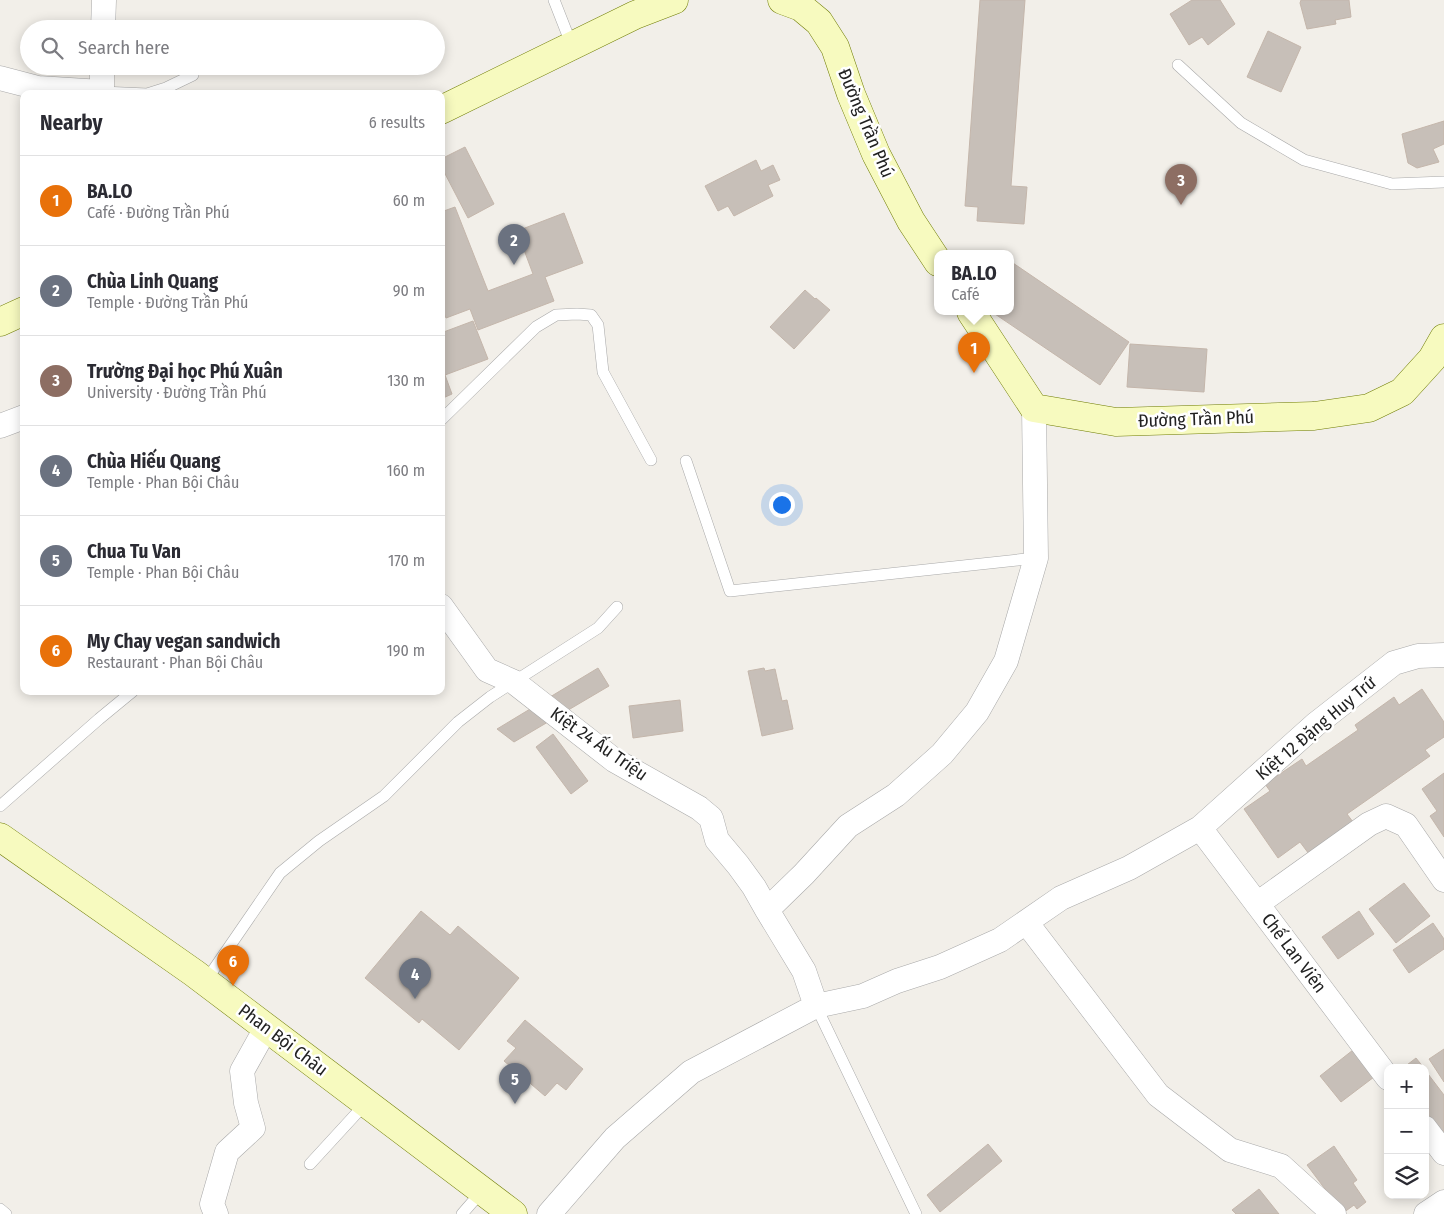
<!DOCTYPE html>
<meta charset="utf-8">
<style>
:root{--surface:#fff;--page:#f2f2f3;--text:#2b2b33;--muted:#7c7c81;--line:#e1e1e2;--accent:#d40000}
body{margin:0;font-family:"Fira Sans Condensed",sans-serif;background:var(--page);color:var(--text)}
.controls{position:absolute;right:15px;bottom:15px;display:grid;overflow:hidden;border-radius:10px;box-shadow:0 2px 12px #0003}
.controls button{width:45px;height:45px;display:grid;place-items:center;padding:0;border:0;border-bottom:1px solid var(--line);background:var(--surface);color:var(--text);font:25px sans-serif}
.you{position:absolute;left:781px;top:504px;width:18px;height:18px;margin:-12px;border:4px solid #fff;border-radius:50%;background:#1a73e8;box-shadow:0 0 0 8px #1a73e833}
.badge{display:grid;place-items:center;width:32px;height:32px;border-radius:50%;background:var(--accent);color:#fff;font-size:16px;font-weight:700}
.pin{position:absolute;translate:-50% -41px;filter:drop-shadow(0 1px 2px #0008)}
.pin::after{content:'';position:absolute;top:26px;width:18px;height:15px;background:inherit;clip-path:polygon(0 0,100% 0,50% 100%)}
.popup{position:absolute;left:934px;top:250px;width:80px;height:65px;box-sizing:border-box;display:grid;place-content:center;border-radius:10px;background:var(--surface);filter:drop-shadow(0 1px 4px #0005);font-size:16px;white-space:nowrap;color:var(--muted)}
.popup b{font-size:19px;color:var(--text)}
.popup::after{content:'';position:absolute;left:50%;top:100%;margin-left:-10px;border:10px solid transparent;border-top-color:var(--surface)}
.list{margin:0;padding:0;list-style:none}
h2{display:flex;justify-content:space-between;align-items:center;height:65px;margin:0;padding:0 20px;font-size:21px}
h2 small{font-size:16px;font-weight:400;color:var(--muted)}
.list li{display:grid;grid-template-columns:32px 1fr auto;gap:15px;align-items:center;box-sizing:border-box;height:90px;padding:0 20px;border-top:1px solid var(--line)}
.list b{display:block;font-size:19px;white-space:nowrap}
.list p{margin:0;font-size:16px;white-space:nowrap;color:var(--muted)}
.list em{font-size:16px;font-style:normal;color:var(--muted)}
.icon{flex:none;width:28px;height:28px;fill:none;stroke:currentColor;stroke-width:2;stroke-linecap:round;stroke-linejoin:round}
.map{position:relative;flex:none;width:1444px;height:1214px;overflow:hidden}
.search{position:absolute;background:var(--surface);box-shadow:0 2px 12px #0003;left:20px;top:20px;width:425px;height:55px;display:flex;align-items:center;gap:12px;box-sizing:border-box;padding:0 18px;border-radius:28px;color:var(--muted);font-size:19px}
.panel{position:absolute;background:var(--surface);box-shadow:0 2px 12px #0003;left:20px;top:90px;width:425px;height:605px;border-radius:10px}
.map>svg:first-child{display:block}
.building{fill:#c7bfb8;stroke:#c4b6ab}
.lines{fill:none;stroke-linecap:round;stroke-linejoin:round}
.lane-casing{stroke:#a9a9a9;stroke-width:12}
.street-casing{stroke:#a9a9a9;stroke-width:25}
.secondary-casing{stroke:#707d05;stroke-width:29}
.lane{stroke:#fff;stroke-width:11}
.street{stroke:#fff;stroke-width:24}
.secondary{stroke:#f7fabf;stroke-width:28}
.labels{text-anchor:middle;stroke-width:5;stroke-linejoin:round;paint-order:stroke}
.street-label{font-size:18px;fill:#222;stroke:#fff}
</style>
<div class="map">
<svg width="1444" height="1214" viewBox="0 0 1444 1214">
<rect width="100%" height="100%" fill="#f2efe9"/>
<path class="building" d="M980 0H1025L1011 186 1027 187 1024 224 977 221 978 207 965 206Z
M1192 0H1220L1235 24 1208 45 1202 37 1189 45 1170 14Z
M1301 0H1349L1351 17 1335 20 1336 24 1307 29 1300 3Z
M1268 31 1301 47 1281 92 1247 77Z
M1444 121V144L1433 149 1439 162 1417 168 1408 163 1402 134Z
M465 147 494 204 468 218 441 166V159Z
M756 160 761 171 773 165 780 180 768 185 773 196 734 216 728 206 718 211 705 186Z
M455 207 488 291 533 274 517 231 564 213 583 263 545 277 554 301 478 330 470 309 446 318 441 305V212Z
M1010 261 1129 342 1100 385 992 312H1010Z
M805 290 815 299 816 298 830 310 794 349 770 327Z
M473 321 488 359 445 375 452 394 443 398 441 395V333Z
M1130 344 1207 349 1204 392 1127 387Z
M598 668 609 686 514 742 497 729Z
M764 668 765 671 775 669 782 701 787 700 793 729 762 736 748 671Z
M1422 689 1444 722V737L1425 750 1430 756 1347 814 1353 822 1309 854 1300 842 1278 858 1244 809 1270 791 1265 784 1302 759 1306 766 1358 730 1355 725 1394 697 1399 705Z
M680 700 683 731 633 738 629 706Z
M553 734 588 781 571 794 536 747Z
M1444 773V837L1430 816 1437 811 1422 789Z
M1404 883 1430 916 1396 943 1369 909Z
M421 911 450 935 458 926 519 978 459 1050 422 1019 419 1023 365 978Z
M1359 911 1374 934 1338 959 1322 937Z
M1433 923 1444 939V949L1409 973 1393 950Z
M525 1020 583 1069 566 1090 557 1083 545 1096 504 1061 516 1048 507 1041Z
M1444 1049V1082L1429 1059Z
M1353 1050 1374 1077 1341 1102 1320 1076Z
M1416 1058 1424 1068H1403Z
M1425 1070 1444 1095V1131L1442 1132 1425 1110Z
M988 1144 1002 1161 940 1212 927 1195Z
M1334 1146 1357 1180 1353 1183 1366 1202 1357 1209 1354 1205 1343 1213 1307 1165Z
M1259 1189 1279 1214H1236L1232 1210Z"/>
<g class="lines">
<defs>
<path id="lane" d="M554 0 572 46
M1178 65 1241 123 1304 160 1392 184 1444 182
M102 92 147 94 166 88 193 75
M441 420 536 327 556 315 577 314 591 315 598 325 603 372 651 460
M686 461 730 591 1036 558
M0 806 99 719 133 691
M205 982 280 873 319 841 384 796 458 722 490 697 598 628 617 607
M816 1006 916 1214
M310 1164 366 1103
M0 1209 6 1214
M462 1214 482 1191"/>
<path id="street" d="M103 29 104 0
M0 78 38 88 102 92V66
M0 426 24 417
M441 606 487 670 514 682 614 760 699 808 711 818 717 840 738 865 754 887 767 910
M1200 828 1388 1078
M1257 904 1369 824 1386 816 1406 825 1444 880
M1026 922 1158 1095 1230 1150 1281 1166 1334 1214
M816 1006 804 971 767 910 804 874 848 826 896 795 942 754 977 712 1006 661 1036 558 1034 408
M1425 1128 1444 1153
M216 1214 212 1204 227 1152 253 1128 246 1103 242 1071 266 1028
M549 1214 615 1138 691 1072 816 1006 863 996 897 981 940 967 1000 940 1061 898 1129 868 1200 828 1316 724 1394 663 1418 656 1444 655
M1426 1214 1444 1202"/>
<path id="secondary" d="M782 0 801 7 819 22 835 47 851 94 876 154 911 221 938 262
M441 110 635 15 674 0
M971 312 1034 408 1116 422 1314 416 1369 408 1402 392 1432 359 1444 338
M0 322 24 311
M0 837 194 973 513 1214"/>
</defs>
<use href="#lane" class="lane-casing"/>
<use href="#street" class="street-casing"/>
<use href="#secondary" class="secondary-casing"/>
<use href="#lane" class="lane"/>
<use href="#street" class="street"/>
<use href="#secondary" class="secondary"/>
</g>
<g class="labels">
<g class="street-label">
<text transform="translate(866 123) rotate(67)" y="6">Đường Trần Phú</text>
<text transform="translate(1196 419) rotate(-2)" y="6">Đường Trần Phú</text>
<text transform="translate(1316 728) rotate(-40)" y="6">Kiệt 12 Đặng Huy Trứ</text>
<text transform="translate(599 744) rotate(35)" y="6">Kiệt 24 Ấu Triệu</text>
<text transform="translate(1294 953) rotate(53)" y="6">Chế Lan Viên</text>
<text transform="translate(283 1040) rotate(37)" y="6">Phan Bội Châu</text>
</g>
</g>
</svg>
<div class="controls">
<button>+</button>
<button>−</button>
<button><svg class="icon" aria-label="layers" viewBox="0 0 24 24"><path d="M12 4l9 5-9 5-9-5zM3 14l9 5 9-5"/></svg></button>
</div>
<div class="you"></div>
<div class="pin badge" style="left:974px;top:373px;background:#e8710a">1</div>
<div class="popup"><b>BA.LO</b>Café</div>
<div class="pin badge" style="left:514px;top:265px;background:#6b7280">2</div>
<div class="pin badge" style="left:1181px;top:205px;background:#8d6e63">3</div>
<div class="pin badge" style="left:415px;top:999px;background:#6b7280">4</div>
<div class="pin badge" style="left:515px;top:1104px;background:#6b7280">5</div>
<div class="pin badge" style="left:233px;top:986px;background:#e8710a">6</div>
<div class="search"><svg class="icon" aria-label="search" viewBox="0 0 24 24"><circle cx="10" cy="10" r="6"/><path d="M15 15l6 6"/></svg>Search here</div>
<section class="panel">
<h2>Nearby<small>6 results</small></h2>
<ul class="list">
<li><span class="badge" style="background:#e8710a">1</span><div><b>BA.LO</b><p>Café · Đường Trần Phú</p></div><em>60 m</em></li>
<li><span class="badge" style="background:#6b7280">2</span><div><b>Chùa Linh Quang</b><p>Temple · Đường Trần Phú</p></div><em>90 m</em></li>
<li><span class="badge" style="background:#8d6e63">3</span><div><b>Trường Đại học Phú Xuân</b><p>University · Đường Trần Phú</p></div><em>130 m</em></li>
<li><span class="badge" style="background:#6b7280">4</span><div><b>Chùa Hiếu Quang</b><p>Temple · Phan Bội Châu</p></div><em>160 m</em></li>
<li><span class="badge" style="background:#6b7280">5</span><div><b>Chua Tu Van</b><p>Temple · Phan Bội Châu</p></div><em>170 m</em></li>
<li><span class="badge" style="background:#e8710a">6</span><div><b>My Chay vegan sandwich</b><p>Restaurant · Phan Bội Châu</p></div><em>190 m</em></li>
</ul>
</section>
</div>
